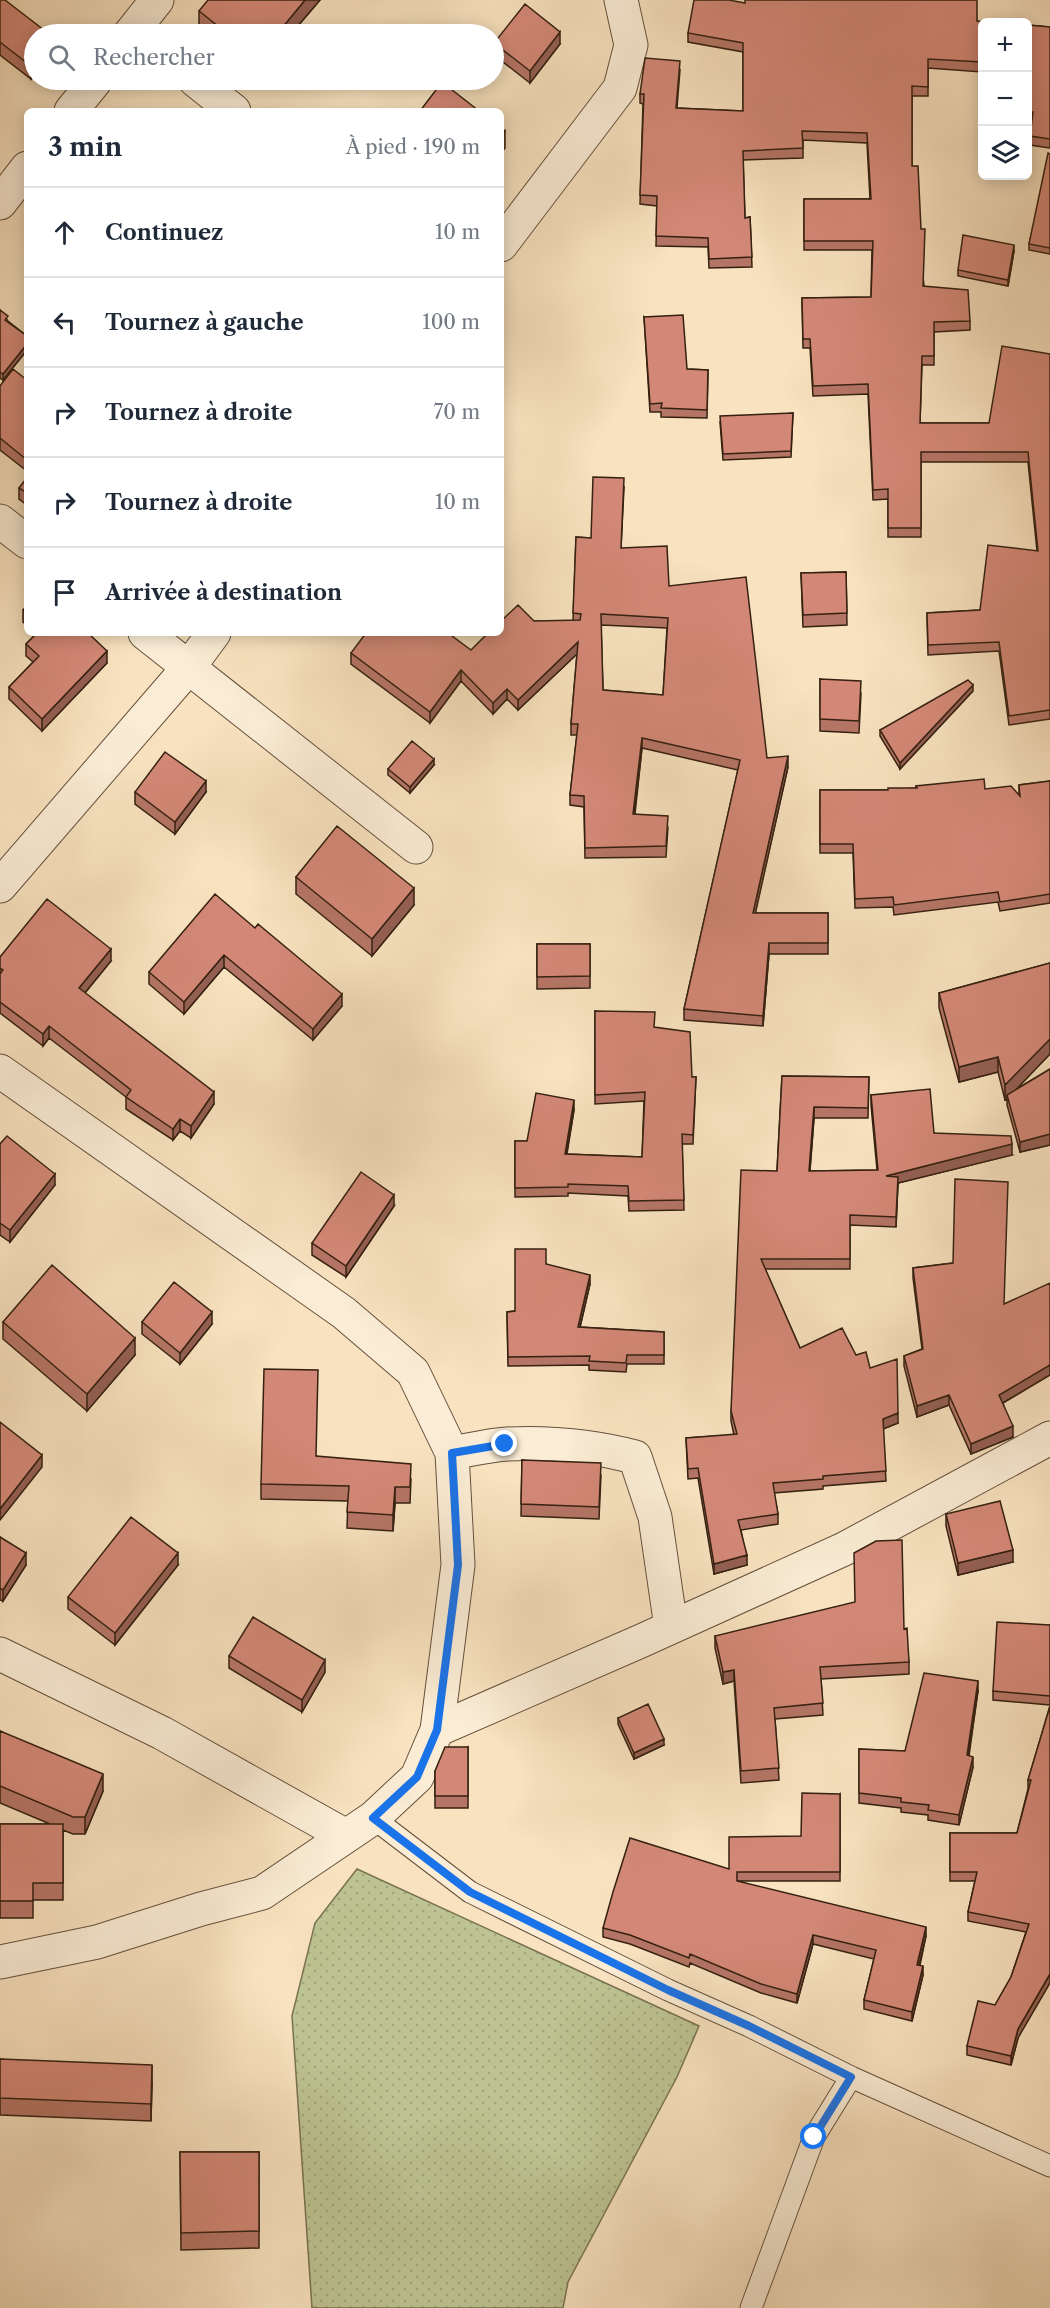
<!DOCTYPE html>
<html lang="fr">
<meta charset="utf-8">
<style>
:root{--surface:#fff;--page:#f6f6f7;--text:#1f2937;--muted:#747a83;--line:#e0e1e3}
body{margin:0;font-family:"Libre Caslon Text",serif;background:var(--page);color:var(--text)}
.controls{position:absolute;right:18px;top:18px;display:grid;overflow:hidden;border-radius:9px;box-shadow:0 3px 15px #0003}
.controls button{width:54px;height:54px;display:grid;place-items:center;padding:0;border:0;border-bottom:2px solid var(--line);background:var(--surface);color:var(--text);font:30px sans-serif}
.stop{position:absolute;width:18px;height:18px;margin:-14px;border:4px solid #1a73e8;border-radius:50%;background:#fff}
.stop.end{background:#1a73e8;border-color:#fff;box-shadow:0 2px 6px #0008}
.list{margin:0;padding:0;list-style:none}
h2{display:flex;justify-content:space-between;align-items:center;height:78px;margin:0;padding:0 24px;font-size:26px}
h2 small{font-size:20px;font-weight:400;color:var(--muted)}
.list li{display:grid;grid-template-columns:39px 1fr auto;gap:18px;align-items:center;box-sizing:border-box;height:90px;padding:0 24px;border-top:2px solid var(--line)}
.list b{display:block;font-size:22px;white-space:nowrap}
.list em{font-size:20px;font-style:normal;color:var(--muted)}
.icon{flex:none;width:33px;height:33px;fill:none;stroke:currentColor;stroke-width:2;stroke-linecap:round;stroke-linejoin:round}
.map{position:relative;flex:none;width:1050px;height:2308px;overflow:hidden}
.search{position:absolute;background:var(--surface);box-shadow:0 3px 15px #0003;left:24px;top:24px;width:480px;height:66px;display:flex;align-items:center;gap:15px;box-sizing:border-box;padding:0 21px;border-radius:33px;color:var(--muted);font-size:22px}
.panel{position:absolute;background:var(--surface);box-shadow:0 3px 15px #0003;left:24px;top:108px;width:480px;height:528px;border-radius:9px}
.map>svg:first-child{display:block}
.grass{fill:url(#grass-dots);stroke:#797251;stroke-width:1.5}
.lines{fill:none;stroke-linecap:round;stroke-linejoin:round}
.service-casing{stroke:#66503c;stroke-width:23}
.minor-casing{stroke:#66503c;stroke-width:35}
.service{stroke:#faecd5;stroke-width:21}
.minor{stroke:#faecd5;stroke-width:33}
.wall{fill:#b57566;stroke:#352010;stroke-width:1.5;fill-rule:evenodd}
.shaded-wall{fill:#945f53;stroke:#352010;stroke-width:1.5}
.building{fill:#d38877;stroke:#352010;stroke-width:1.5;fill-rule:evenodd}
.route{stroke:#1a73e8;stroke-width:8}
</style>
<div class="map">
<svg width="1050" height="2308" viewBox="0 0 1050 2308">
<defs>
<pattern id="grass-dots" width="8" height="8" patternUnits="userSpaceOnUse" patternTransform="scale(1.5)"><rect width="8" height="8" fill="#bdc392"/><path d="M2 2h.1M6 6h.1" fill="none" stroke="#a3a77d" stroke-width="1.8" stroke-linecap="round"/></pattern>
</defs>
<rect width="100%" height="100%" fill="#f8e2bf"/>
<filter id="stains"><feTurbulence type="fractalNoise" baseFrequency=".00333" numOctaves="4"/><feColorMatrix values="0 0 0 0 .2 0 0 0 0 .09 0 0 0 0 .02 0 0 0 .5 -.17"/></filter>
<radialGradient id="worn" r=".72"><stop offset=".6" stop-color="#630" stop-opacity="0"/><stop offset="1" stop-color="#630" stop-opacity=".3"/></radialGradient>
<path class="grass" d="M357 1869 699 2026 677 2077 568 2282 563 2308H312L292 2016 315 1923Z"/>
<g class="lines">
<defs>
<path id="service" d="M373 1818 470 1892 668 1990 749 2026 851 2077 814 2137 751 2308
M851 2077 1050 2166"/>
<path id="minor" d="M130 34 157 0
M195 80 234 111
M71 111 96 80
M0 203 27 168
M501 245 620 88 631 45 621 0
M0 521 27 542
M145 633 416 847
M0 886 189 667 214 633
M0 1071 344 1313 413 1372 452 1453 458 1565 437 1730 417 1777 373 1818 262 1893 201 1909 97 1942 0 1962
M452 1453C470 1450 489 1445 507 1444 550 1442 593 1446 635 1457L655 1517 671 1627
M0 1654 162 1733 346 1836
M437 1730 641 1641 844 1549 1050 1438"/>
</defs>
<use href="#service" class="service-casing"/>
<use href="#minor" class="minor-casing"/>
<use href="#service" class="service"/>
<use href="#minor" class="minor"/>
</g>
<path class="wall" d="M0 0 49 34 31 79 0 55Z
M320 0 291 34H207L199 28V11Z
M745 3 977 21 982 22V72L928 68V96H912V166L924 286 970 321V330L934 332V365H922L920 423H989L1050 354V719L1009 725 999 651 928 655 927 613 980 610 1037 551 1028 462H921V537H888V499L873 500 868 394 813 396 810 348H803L802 298 871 297 872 250H804V199H870L867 143 803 140V158L743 160 745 218 750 217 752 267 709 268 708 247 656 246 657 206 640 204 643 104 640 103V94L680 70 677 108 743 111V52L688 42V33Z
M1028 25 1050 27V148L1030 145 1032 122 1028 121Z
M494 43 560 44 530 83 494 55Z
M1050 154V254L1029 250V244Z
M1014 251 1008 286 958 276V270Z
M0 310 8 321 27 336V350L3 380 0 378Z
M644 317 687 369 708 370 707 418 661 417V412H650Z
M27 380V471L0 450V386Z
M793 413 791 457 723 460 720 422Z
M27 478V505L19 499V488Z
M624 488 621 548 669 586 767 758 788 767 755 913H828V954H769L763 1026 684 1020V1009L738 770 642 748 635 814 668 827 666 857 585 858 584 807 570 805V795L577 735H571V724L577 654 518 710 507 699 493 714 461 681 430 723 351 664V653L471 650 534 621H573L576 537 591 538ZM601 625 667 628 663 695 603 690Z
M846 572 847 625 803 627 801 573Z
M27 606V625L23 622V610Z
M35 633H88L107 663 42 731 9 699V687L33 662 26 656V644L36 634Z
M820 679 861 693 859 733 820 731Z
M973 691 900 769 880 736V730Z
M434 765 410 793 388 775V769Z
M1050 781V903L1000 911 998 902 894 915 893 907 855 908 853 853H820V790H888L916 788V786L985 789 1019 794V785Z
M135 792H206L175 834 135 804Z
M296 877 414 905 372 956 296 894Z
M255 928 342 1006 313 1040 224 967 184 1014 149 984V972Z
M537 944H590V988L537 989Z
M0 957 111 961 85 993 214 1104 191 1138 180 1131 173 1140 126 1109V1097L49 1038 43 1046 0 1013Z
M1050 963V1054L1016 1089 1050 1069V1145L1020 1152 1007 1105V1099L1005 1100 998 1072 959 1082 939 1008V993Z
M595 1011 654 1027 692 1077H696L693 1144H682L684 1210 629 1211 628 1196 568 1193V1196L515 1197V1141H527L574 1110 567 1154 642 1157 644 1101 595 1104Z
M782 1076 869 1077 868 1118H814L810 1171 877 1170 871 1105V1095L934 1133 1012 1155 898 1183 896 1227 850 1225V1269H765L800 1348 856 1355 870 1368 898 1423 883 1429 886 1481 823 1486V1489L774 1493 778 1514V1524L741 1530 747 1565 714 1574 698 1478 688 1479 686 1438 734 1435 731 1421V1411L777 1171Z
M0 1144 55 1185 10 1242 0 1235Z
M394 1206 346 1277 312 1255V1243Z
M953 1263 1004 1304 1050 1375 1003 1403 1013 1437 971 1454 949 1405 917 1417 904 1366V1356L922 1349 913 1278V1268Z
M546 1264 590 1284 580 1327 664 1332V1364H627L626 1372 589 1370V1365L508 1366 507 1312 515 1311Z
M3 1322 135 1355 87 1411 3 1339Z
M142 1322 212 1324 180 1364 142 1334Z
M316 1456 411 1479 410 1503H395L393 1531 347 1528 348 1501 261 1499V1484Z
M522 1460 601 1475 599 1519 521 1516Z
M946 1514 1013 1562 958 1575 946 1526Z
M0 1537 26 1565 3 1601 0 1600Z
M178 1565 115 1645 68 1609V1597Z
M1050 1625V1705L993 1700V1691Z
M904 1629 909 1662V1674L821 1679 823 1715 775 1719 779 1780 741 1783 734 1681 723 1684 715 1648V1636Z
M229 1656 325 1672 302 1712 229 1668Z
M978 1691 969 1756 973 1767 959 1825 928 1820V1815L901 1812V1808L859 1803V1749L905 1751Z
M1050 1706 1018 2038 1011 2065 967 2055V2046L995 2005 1011 1977 1026 1932 968 1921V1912L975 1881H950V1833H1017L1028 1789V1780Z
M618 1718 664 1745 634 1759 618 1724Z
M0 1731 103 1791 85 1834H73L63 1830V1900H33V1918H0V1824H50L0 1803Z
M468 1747V1808H435V1771Z
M840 1794V1881H737L926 1936 920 1965 923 1975 912 2021 864 2009V2000L874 1959 813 1944 797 2003 761 1993 690 1963 689 1967 630 1944 603 1937V1928L801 1836Z
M0 2059 152 2082 151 2121 0 2115Z
M180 2152H259V2248L181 2250Z"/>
<path class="shaded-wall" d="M305 0H320L291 34H277Z
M560 32V44L530 83V71Z
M34 62V75L31 79V66Z
M505 131V148L501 153V136Z
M1014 245V251L1008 286V280Z
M27 344V350L3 380V374Z
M578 642V653L518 710V700Z
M107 651V663L42 731V719Z
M461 670V681L430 723V712Z
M973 685V691L900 769V763Z
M507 689V699L493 714V703Z
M642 738V748L633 825V814Z
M788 756V767L753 924V913Z
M434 759V765L410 793V787Z
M206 781V792L175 834V822Z
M414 888V905L372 956V939Z
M769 943V954L763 1026V1016Z
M111 949V961L79 1000V988Z
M224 955V967L184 1014V1002Z
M342 994V1006L313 1040V1029Z
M49 1026V1038L43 1046V1034Z
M1050 1039V1054L1008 1098 1007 1095V1099L1005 1100V1085Z
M998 1057V1072L959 1082V1067Z
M214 1092V1104L191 1138V1126Z
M574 1100V1110L565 1163V1154Z
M814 1107V1118L809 1181V1171Z
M180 1119V1131L173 1140V1129Z
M1050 1134V1145L1020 1152V1142Z
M1012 1144V1155L898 1183 896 1227 898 1183 886 1176Z
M55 1174V1185L10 1242V1230Z
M394 1195V1206L346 1277V1266Z
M590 1275V1284L578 1336V1327Z
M212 1312V1324L180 1364V1353Z
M135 1338V1355L87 1411V1394Z
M1050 1365V1375L999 1405V1395Z
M949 1395V1405L917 1417V1406Z
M898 1413V1423L883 1429V1419Z
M1013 1426V1437L971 1454V1444Z
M42 1455V1467L0 1520V1509Z
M395 1487V1503L393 1531V1515Z
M1013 1550V1562L958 1575V1563Z
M26 1553V1565L3 1601V1590Z
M178 1553V1565L115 1645V1633Z
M747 1555V1565L714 1574V1564Z
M325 1660V1672L302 1712V1700Z
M734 1670V1681L723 1684V1672Z
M978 1681V1691L967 1765V1755Z
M664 1739V1745L634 1759V1753Z
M973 1757V1767L959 1825V1815Z
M103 1774V1791L85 1834V1817Z
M926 1927V1936L917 1974V1965Z
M813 1935V1944L797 2003V1994Z
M923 1966V1975L912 2021V2012Z
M1050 1974V1983L1018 2038 1011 2065V2056L1018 2029Z
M152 2065V2082L151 2121V2104Z"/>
<path class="building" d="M0 0H5L49 34H34V62L31 66 0 42Z
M208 0H305L277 34H228L199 11Z
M694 0H729L745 3V0H977V21L997 22H982V62L928 59V87L912 86V166H918L921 229H925L923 286 968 290 970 321 934 322V356H922L920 423H989L1002 346 1050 354V710L1009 716 999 642 928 645 927 613 980 610 988 545 1038 551 1028 452H921V528H888V489L873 490 868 384 813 386 810 339H803L802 298 871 297 873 241H804V199H871L867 133 802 131 803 148 743 151 745 218 750 217 752 257 709 259 708 238 656 236 657 196 640 195 644 94H640L645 58 680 61 676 108 743 111V43L688 33Z
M525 4 560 32 530 71 494 43Z
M1028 25 1050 27V139L1030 136 1033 112H1028Z
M442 82 479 111H420Z
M501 128 505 131 501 136Z
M1048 153 1050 154V248L1029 244Z
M963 235 1014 245 1008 280 958 270Z
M0 310 8 316 5 320 27 336V344L3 374 0 372Z
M683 315 687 369 708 370 707 410 661 408 662 403 650 404 644 317Z
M13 369 27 380V460L0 438V386Z
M793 413 791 451 723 454 720 416Z
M593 477 624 478 621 548 667 546 669 586 746 577 767 758 788 756 753 913H828V943H769L763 1016 684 1009 740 760 642 738 633 814 668 816 666 846 585 848 584 796 570 795 578 724H571L578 642 518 700 507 689 493 703 461 670 430 712 351 653 366 633H448L471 650 488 633H501V621L518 605 534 621 580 620 581 614 573 613 576 537 591 538ZM601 614 668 618 663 695 603 690Z
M27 478V493L19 488Z
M846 572 847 613 803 615 801 573Z
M27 606V613L23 610Z
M37 633H88L107 651 42 719 9 687 39 656 26 644Z
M820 679 861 681 859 721 820 719Z
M968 680 973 685 900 763 880 730Z
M412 741 434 759 410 787 388 769Z
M165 752 206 781 175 822 135 792Z
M984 779 985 789 1011 786 1020 796 1019 785 1050 781V894L1000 902 998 892 894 905 893 897 855 899 853 844H820V790H888V788H917L916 786Z
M337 826 414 888 372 939 296 877Z
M215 894 255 928 258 924 342 994 313 1029 224 955 184 1002 149 972Z
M47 899 111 949 79 988 214 1092 191 1126 180 1119 173 1129 126 1097 131 1090 49 1026 43 1034 0 1002V974L3 970 0 968V957Z
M537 944H590V976L537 977Z
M1050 963V1039L1005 1085 998 1057 959 1067 939 993Z
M595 1011 655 1012 654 1027 690 1032 692 1077H696L693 1135 682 1134 684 1200 629 1201 628 1186 568 1184V1187L515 1188V1141H527L536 1093 574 1100 565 1154 642 1157 645 1092 595 1095Z
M1050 1069V1134L1020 1142 1007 1095Z
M782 1076 869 1077 868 1108 814 1107 809 1171 878 1170 871 1095 930 1089 934 1133 1011 1136 1012 1144 886 1176 898 1177 896 1217 850 1215V1259H761L800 1348 842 1328 856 1355 866 1352 870 1368 897 1359 898 1413 883 1419 886 1471 823 1476V1479L773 1483 778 1514 738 1520 747 1555 714 1564 698 1468 688 1469 686 1438 737 1434 731 1411 741 1170 777 1171Z
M7 1136 55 1174 10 1230 0 1223V1144Z
M361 1172 394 1195 346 1266 312 1243Z
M955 1179 1008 1182 1004 1304 1050 1283V1365L999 1395 1013 1426 971 1444 949 1395 917 1406 904 1356 923 1349 913 1268 953 1263Z
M515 1249H546V1264L590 1275 578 1327 664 1332V1355H627L626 1363 589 1361 590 1356 508 1357 507 1312 515 1311Z
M52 1265 135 1338 87 1394 3 1322Z
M174 1282 212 1312 180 1353 142 1322Z
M264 1369 318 1370 316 1456 411 1464 410 1487H395L393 1515 347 1512 349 1486 261 1484Z
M0 1422 42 1455 0 1509Z
M522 1460 601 1463 599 1507 521 1504Z
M1000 1501 1013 1550 958 1563 946 1514Z
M131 1517 178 1553 115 1633 68 1597Z
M0 1537 26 1553 3 1590 0 1588Z
M902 1540 904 1629 907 1628 909 1662 820 1667 823 1703 774 1708 779 1768 741 1771 734 1670 723 1672 715 1636 855 1602 854 1553 876 1541Z
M253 1617 325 1660 302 1700 229 1656Z
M997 1622 1050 1625V1696L993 1691Z
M924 1673 978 1681 967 1755 973 1757 959 1815 928 1810 929 1805 901 1802V1798L859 1793V1749L905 1751Z
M648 1704 664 1739 634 1753 618 1718Z
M1050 1706V1974L1018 2029 1011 2056 967 2046 978 2001 995 2005 1011 1977 1029 1924 968 1912 977 1872H950V1833H1017L1031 1780H1028Z
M0 1731 103 1774 85 1817H73L0 1786Z
M445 1747H468V1796H435V1771Z
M802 1793 840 1794V1872H737V1881L926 1927 917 1965 923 1966 912 2012 864 2000 876 1950 813 1935 797 1994 761 1984 690 1954 689 1958 630 1935 603 1928 613 1892 630 1838 729 1869V1837L801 1836Z
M0 1824H63V1883H33V1901H0Z
M0 2059 152 2065 151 2104 0 2098Z
M180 2152H259V2231L181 2233Z"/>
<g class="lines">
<path class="route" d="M505 1444 452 1453 458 1565 437 1730 417 1777 373 1818 470 1892 668 1990 749 2026 851 2077 814 2137"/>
</g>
<rect width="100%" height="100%" filter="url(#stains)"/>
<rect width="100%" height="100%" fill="url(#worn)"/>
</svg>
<div class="controls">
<button>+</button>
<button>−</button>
<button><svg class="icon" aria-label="layers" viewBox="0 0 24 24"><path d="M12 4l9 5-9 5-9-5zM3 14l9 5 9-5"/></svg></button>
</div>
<div class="stop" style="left:814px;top:2137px"></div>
<div class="stop end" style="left:505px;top:1444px"></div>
<div class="search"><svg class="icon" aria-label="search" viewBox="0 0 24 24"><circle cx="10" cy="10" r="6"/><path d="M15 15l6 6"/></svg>Rechercher</div>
<section class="panel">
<h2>3 min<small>À pied · 190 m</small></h2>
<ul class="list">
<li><svg class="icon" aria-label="ahead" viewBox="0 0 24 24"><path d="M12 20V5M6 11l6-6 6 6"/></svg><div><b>Continuez</b></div><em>10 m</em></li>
<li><svg class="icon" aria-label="left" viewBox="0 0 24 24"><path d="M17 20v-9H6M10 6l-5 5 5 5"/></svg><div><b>Tournez à gauche</b></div><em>100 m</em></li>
<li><svg class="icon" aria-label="right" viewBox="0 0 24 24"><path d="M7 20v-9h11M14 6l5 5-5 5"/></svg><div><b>Tournez à droite</b></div><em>70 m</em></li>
<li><svg class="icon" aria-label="right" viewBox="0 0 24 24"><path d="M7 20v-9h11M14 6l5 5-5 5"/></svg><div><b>Tournez à droite</b></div><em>10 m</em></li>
<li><svg class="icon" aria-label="arrive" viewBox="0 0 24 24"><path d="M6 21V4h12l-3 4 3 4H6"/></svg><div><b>Arrivée à destination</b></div></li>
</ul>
</section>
</div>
